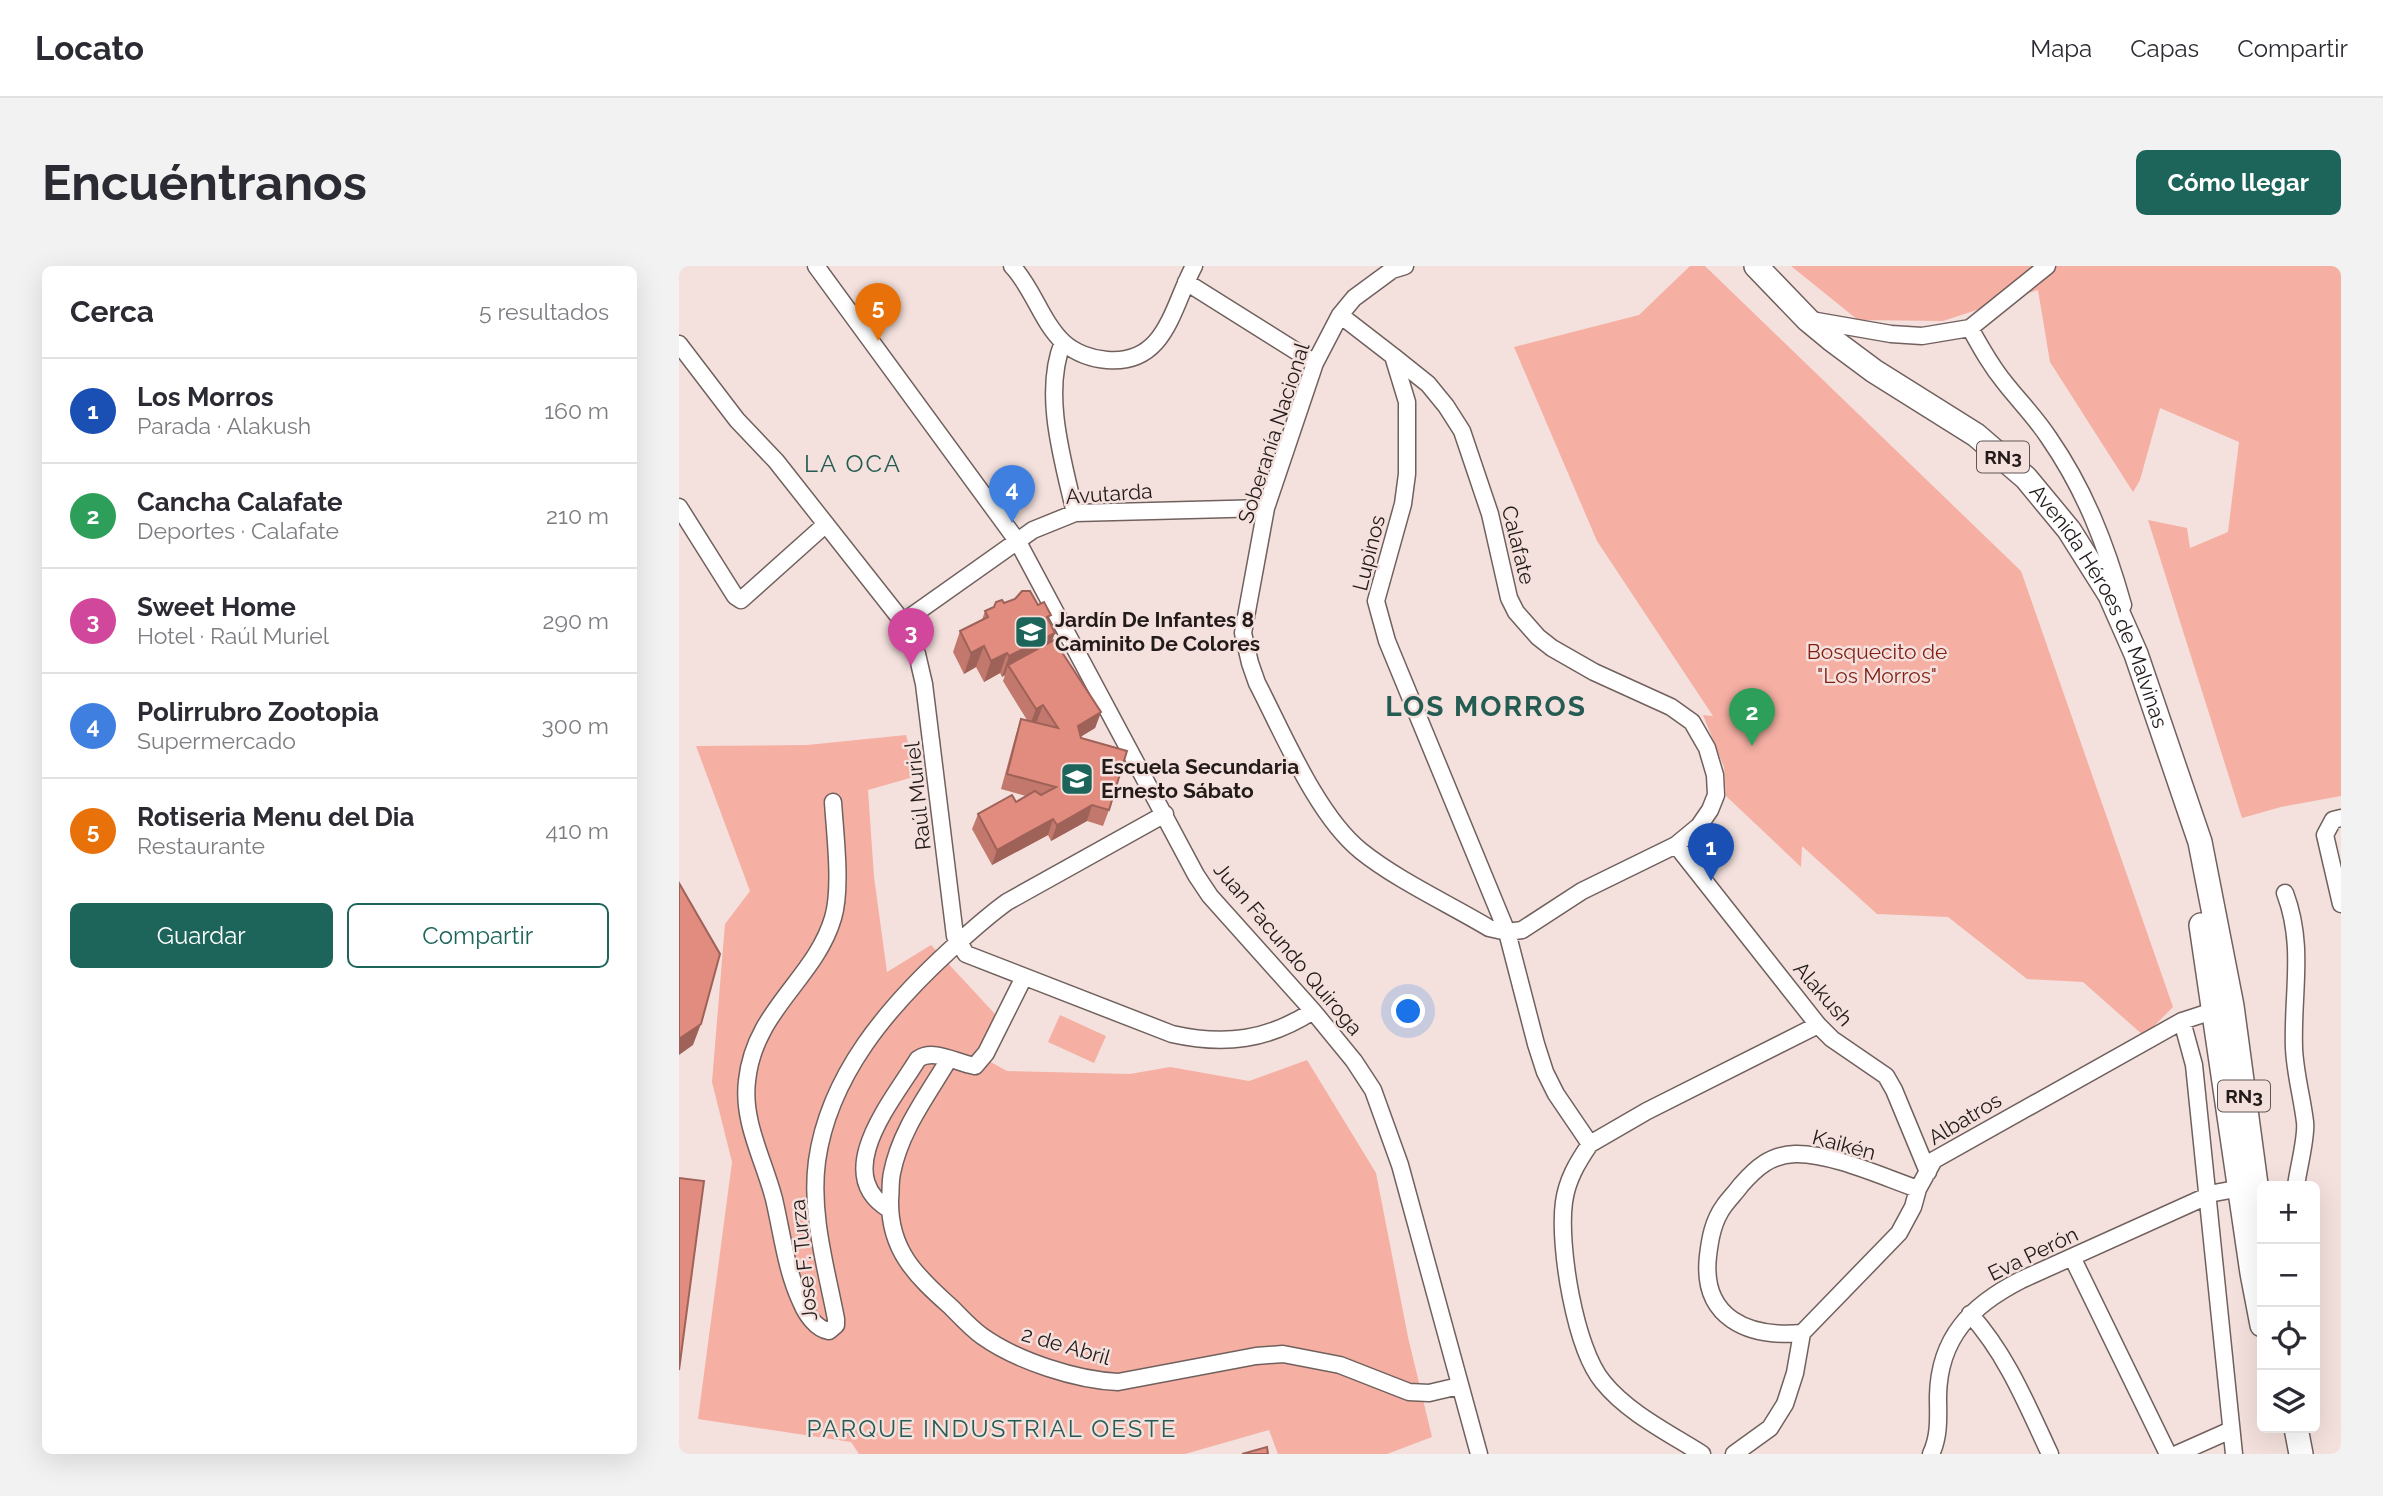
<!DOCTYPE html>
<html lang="es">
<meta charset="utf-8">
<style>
:root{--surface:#fff;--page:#f2f2f3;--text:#2b2b33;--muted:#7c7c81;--line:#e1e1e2;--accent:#1d655a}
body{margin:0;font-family:Raleway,sans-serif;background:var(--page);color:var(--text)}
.controls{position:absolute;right:21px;bottom:21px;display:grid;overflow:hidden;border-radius:10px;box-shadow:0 7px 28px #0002}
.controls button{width:63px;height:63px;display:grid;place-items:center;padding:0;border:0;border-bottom:2px solid var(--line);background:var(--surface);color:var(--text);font:35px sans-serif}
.you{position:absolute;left:730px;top:746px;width:24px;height:24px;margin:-18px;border:5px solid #fff;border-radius:50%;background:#1a73e8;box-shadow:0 0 0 10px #1a73e833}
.badge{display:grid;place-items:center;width:46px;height:46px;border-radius:50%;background:var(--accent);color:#fff;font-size:23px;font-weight:700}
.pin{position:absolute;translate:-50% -58px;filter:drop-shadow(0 2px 4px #0008)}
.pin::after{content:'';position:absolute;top:37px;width:24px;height:21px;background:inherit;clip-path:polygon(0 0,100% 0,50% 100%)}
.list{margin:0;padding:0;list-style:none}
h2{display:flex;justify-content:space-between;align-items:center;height:91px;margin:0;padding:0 28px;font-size:30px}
h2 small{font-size:23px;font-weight:400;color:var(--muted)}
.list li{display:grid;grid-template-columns:46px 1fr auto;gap:21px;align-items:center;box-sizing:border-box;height:105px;padding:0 28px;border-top:2px solid var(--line)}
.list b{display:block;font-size:26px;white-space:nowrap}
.list p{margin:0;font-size:23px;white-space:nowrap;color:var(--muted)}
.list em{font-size:23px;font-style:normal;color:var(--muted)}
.actions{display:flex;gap:14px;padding:21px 28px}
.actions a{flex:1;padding:16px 0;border:2px solid var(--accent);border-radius:10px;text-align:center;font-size:24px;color:var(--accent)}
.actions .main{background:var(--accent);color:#fff}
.icon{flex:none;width:38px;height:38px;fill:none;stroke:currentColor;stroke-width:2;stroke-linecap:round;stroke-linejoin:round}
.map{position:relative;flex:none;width:1662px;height:1188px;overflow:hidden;border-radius:10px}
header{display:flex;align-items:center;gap:42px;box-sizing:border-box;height:98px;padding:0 35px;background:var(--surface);border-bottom:2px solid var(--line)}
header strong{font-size:33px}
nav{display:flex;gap:38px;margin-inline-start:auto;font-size:24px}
.intro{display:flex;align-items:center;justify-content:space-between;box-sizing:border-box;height:168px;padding:0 42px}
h1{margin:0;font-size:49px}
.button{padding:18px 32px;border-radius:10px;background:var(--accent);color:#fff;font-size:24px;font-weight:700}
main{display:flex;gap:42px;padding:0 42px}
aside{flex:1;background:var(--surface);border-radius:10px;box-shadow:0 7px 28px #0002}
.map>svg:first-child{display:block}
.green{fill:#f5afa3}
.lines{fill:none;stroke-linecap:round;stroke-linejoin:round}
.minor-casing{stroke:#71615e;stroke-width:19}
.highway-casing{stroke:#71615e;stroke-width:26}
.minor{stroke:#fff;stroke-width:16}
.highway{stroke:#fff;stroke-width:23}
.wall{fill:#c2786c}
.shaded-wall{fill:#9e6258}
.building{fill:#e18c7e;stroke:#9e6258;stroke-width:2}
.labels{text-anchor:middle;stroke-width:5;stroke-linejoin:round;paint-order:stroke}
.shield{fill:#f4e1dd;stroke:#615654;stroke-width:2}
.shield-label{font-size:19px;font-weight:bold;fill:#221b1a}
.street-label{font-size:21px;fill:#221b1a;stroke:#f4e1dd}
.poi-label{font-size:21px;font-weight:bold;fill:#221b1a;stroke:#f4e1dd;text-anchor:start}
.park-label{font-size:21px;fill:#811d13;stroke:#f4e1dd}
.quarter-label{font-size:24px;letter-spacing:2px;fill:#245b52;stroke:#f4e1dd}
.district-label{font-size:28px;font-weight:bold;letter-spacing:2px;fill:#245b52;stroke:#f4e1dd}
</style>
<header>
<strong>Locato</strong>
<nav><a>Mapa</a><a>Capas</a><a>Compartir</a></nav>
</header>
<div class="intro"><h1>Encuéntranos</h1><a class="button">Cómo llegar</a></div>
<main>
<aside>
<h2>Cerca<small>5 resultados</small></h2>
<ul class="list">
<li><span class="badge" style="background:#1a4fb4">1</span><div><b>Los Morros</b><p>Parada · Alakush</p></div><em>160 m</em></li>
<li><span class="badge" style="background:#2e9e5b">2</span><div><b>Cancha Calafate</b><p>Deportes · Calafate</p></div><em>210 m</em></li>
<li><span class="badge" style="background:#d1479c">3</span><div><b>Sweet Home</b><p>Hotel · Raúl Muriel</p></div><em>290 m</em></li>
<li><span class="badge" style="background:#3f7fe0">4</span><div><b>Polirrubro Zootopia</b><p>Supermercado</p></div><em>300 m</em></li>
<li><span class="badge" style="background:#e8710a">5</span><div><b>Rotiseria Menu del Dia</b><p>Restaurante</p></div><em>410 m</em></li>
</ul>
<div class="actions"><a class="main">Guardar</a><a>Compartir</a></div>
</aside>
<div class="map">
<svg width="1662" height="1188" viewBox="0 0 1662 1188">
<rect width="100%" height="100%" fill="#f4e1dd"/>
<path class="green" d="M1011 0H1026L1342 305 1494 741 1465 770 1404 716 1348 713 1269 651 1198 648 1123 580 1122 601 1047 530 1045 501 1024 449 1034 450 918 275 835 81 960 49Z
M1112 0H1662V530L1602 541 1563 552 1469 254 1508 262 1511 282 1549 266 1560 176 1481 142 1461 214 1454 226 1371 96 1359 24 1264 55 1179 54Z
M227 469 238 510 189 524 195 611 208 706 252 679 316 748 299 789 328 805 451 808 491 801 570 815 628 794 697 907 729 1071 753 1171 708 1188H599L590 1164 506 1188H180L172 1176 19 1153 53 896 33 816 46 658 71 625 17 480 128 479Z
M381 749 427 770 415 797 369 776Z"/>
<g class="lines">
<defs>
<path id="minor" d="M137 0 339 276 517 609 531 630 634 745 675 795 694 824 721 899 800 1188
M333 0C354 22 362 55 384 76 396 87 413 93 428 94 487 99 493 41 515 0
M507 16 636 97
M661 49 714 90 728 136V208L724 238 697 335 708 375 828 666 857 778 866 806 877 828 911 878C898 897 888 914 885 936 879 979 896 1083 924 1116 949 1147 990 1167 1023 1188
M1132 54 1212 68 1243 70 1291 62 1368 0
M1291 62C1302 82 1312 100 1326 117 1341 136 1357 152 1370 172 1406 224 1427 279 1444 339
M384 76C363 127 384 195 396 247
M0 78 58 154 97 195 224 356 238 388 245 418 276 670 287 688 493 768C546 780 589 774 634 745
M714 90 749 118 767 140 783 165 811 248 830 332 837 346 859 371 873 382 915 406 992 441 1013 456 1028 482 1036 509 1037 529 1031 544 1020 560 997 579 903 625 843 664 828 666 810 662C770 638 718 614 682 585 638 550 604 467 578 417L571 397 564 367 587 242 636 97 661 49 675 32 713 4 726 0
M0 241 56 330 62 334 147 258
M224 356 354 264 396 247 587 242
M154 536C156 568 163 622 154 652 136 713 75 744 68 815 63 856 85 894 95 933 103 967 107 1004 122 1036 127 1048 137 1063 150 1065L157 1059V1053C147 1001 131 948 138 895 150 809 209 741 271 684 290 667 307 651 328 636L486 548
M1662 552 1654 554 1646 569 1662 638
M997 579 1139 759 1153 773 1207 810 1215 824 1249 906
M1606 627C1626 680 1613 727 1615 782 1616 807 1623 831 1626 856 1628 871 1619 903 1617 920
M1503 755 1515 799 1555 1188
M270 793C248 830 221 865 213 907 211 916 212 925 211 934 210 984 237 1010 272 1041 282 1051 292 1062 303 1070 338 1095 397 1114 439 1116L577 1090 604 1088 661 1099 730 1126 750 1127 780 1120
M911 878 968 845 1139 759
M211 944C150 908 214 834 239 793 255 782 277 797 296 800L307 787 345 711
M1393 991 1489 1188
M1291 1048C1328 1089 1348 1139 1371 1188
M1123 1067C1069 1072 1022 1052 1029 990 1031 973 1034 955 1045 940 1050 933 1057 926 1062 919 1077 902 1091 889 1116 888 1152 887 1204 911 1239 923
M1055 1188 1091 1162 1106 1138 1116 1107 1123 1067 1220 967 1234 941 1239 923 1255 894 1503 755 1543 742
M1252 1188C1261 1169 1259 1150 1259 1130 1260 1071 1293 1039 1342 1014L1535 927 1568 921
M1498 1188 1552 1164"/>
<g id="highway">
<path id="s1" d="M1077 0 1129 54 1152 73 1195 105 1297 169 1347 212 1390 264 1431 329 1457 388 1521 576 1553 740 1583 963"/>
<path d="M1522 659 1573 1007 1583 1059"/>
<path d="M1617 1162 1622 1188"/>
</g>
</defs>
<use href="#minor" class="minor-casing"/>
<use href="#highway" class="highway-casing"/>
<use href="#minor" class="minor"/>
<use href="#highway" class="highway"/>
</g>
<path class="wall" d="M325 337 370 355 373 375 422 446 416 462 401 471 430 544 424 560 408 555 372 575 369 569 313 599 293 563 299 548 337 536 347 530 322 523 337 468 342 453 348 454 324 415 326 409 323 411 321 407 305 416 297 401 285 408 274 386 281 365 303 354 306 345Z"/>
<path class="shaded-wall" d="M376 367 368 388 329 399 326 409 323 411 330 390Z
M305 380 297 401 285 408 292 387Z
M328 387 321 407 305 416 312 395Z
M364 439 358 455 351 459 357 443Z
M422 446 416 462 393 476 399 460Z
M413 539 408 555 372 575 378 559Z
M374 553 369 569 313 599 318 584Z
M22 758 14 779 0 789V773Z"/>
<path class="building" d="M343 325H351L359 339 365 336 372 349 368 351 376 367 330 390 328 387 312 395 305 380 292 387 281 365 309 351 306 345 315 341 317 336 323 334 325 337 336 333Z
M375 374 422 446 399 460 402 472 448 485 430 544 413 539 378 559 374 553 318 584 299 548 333 529 337 536 356 525 362 529 377 521 328 508 342 453 379 462 364 439 357 443 329 399Z
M0 617 41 688 22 758 0 773Z
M0 912 25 915 0 1104Z
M588 1181 589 1188H563Z"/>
<defs>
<symbol id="school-square" viewBox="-11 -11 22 22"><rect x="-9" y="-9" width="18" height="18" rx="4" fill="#1d655a" stroke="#f4e1dd"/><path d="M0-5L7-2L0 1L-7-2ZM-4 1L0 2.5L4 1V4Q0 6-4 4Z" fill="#fff"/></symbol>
</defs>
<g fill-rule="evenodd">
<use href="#school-square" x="333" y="347" width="38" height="38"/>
<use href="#school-square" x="379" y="494" width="38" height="38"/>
</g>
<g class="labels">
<g class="shield">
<rect x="1298" y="175.5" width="52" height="31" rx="5"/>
<rect x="1539" y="814.5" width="52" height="31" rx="5"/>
</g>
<g class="shield-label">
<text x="1324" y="198">RN3</text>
<text x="1565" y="837">RN3</text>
</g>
<g class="street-label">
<text transform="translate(595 167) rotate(-72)" y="7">Soberanía Nacional</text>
<text transform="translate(430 228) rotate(-4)" y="7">Avutarda</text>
<text transform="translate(839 279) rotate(76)" y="7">Calafate</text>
<text transform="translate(690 287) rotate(-76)" y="7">Lupinos</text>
<text dy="7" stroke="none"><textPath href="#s1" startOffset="494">Avenida Héroes de Malvinas</textPath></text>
<text transform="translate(239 530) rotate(-96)" y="7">Raúl Muriel</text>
<text transform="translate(609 683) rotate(50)" y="7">Juan Facundo Quiroga</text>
<text transform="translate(1144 728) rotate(49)" y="7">Alakush</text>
<text transform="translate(1286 853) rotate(-31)" y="7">Albatros</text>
<text transform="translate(1165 879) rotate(15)" y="7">Kaikén</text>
<text transform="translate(1354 988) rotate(-26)" y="7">Eva Perón</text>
<text transform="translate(125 994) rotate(-96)" y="7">Jose F. Turza</text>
<text transform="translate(387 1080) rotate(16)" y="7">2 de Abril</text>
</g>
<g class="poi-label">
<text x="376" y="361">Jardín De Infantes 8<tspan x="376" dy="24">Caminito De Colores</tspan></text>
<text x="422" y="508">Escuela Secundaria<tspan x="422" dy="24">Ernesto Sábato</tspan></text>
</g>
<g class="park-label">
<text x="1198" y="393">Bosquecito de<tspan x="1198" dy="24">"Los Morros"</tspan></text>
</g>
<g class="quarter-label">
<text x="174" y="206">LA OCA</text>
<text x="313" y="1171">PARQUE INDUSTRIAL OESTE</text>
</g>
<g class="district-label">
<text x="807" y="450">LOS MORROS</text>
</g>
</g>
</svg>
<div class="controls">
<button>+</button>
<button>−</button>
<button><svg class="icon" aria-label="locate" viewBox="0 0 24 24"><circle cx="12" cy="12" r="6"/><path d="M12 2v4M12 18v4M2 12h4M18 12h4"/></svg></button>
<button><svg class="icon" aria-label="layers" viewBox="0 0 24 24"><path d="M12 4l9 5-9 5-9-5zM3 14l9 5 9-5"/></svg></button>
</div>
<div class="you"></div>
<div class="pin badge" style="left:1032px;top:615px;background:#1a4fb4">1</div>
<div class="pin badge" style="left:1073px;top:480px;background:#2e9e5b">2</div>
<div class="pin badge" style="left:232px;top:400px;background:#d1479c">3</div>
<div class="pin badge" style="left:333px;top:257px;background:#3f7fe0">4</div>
<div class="pin badge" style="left:199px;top:75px;background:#e8710a">5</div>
</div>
</main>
